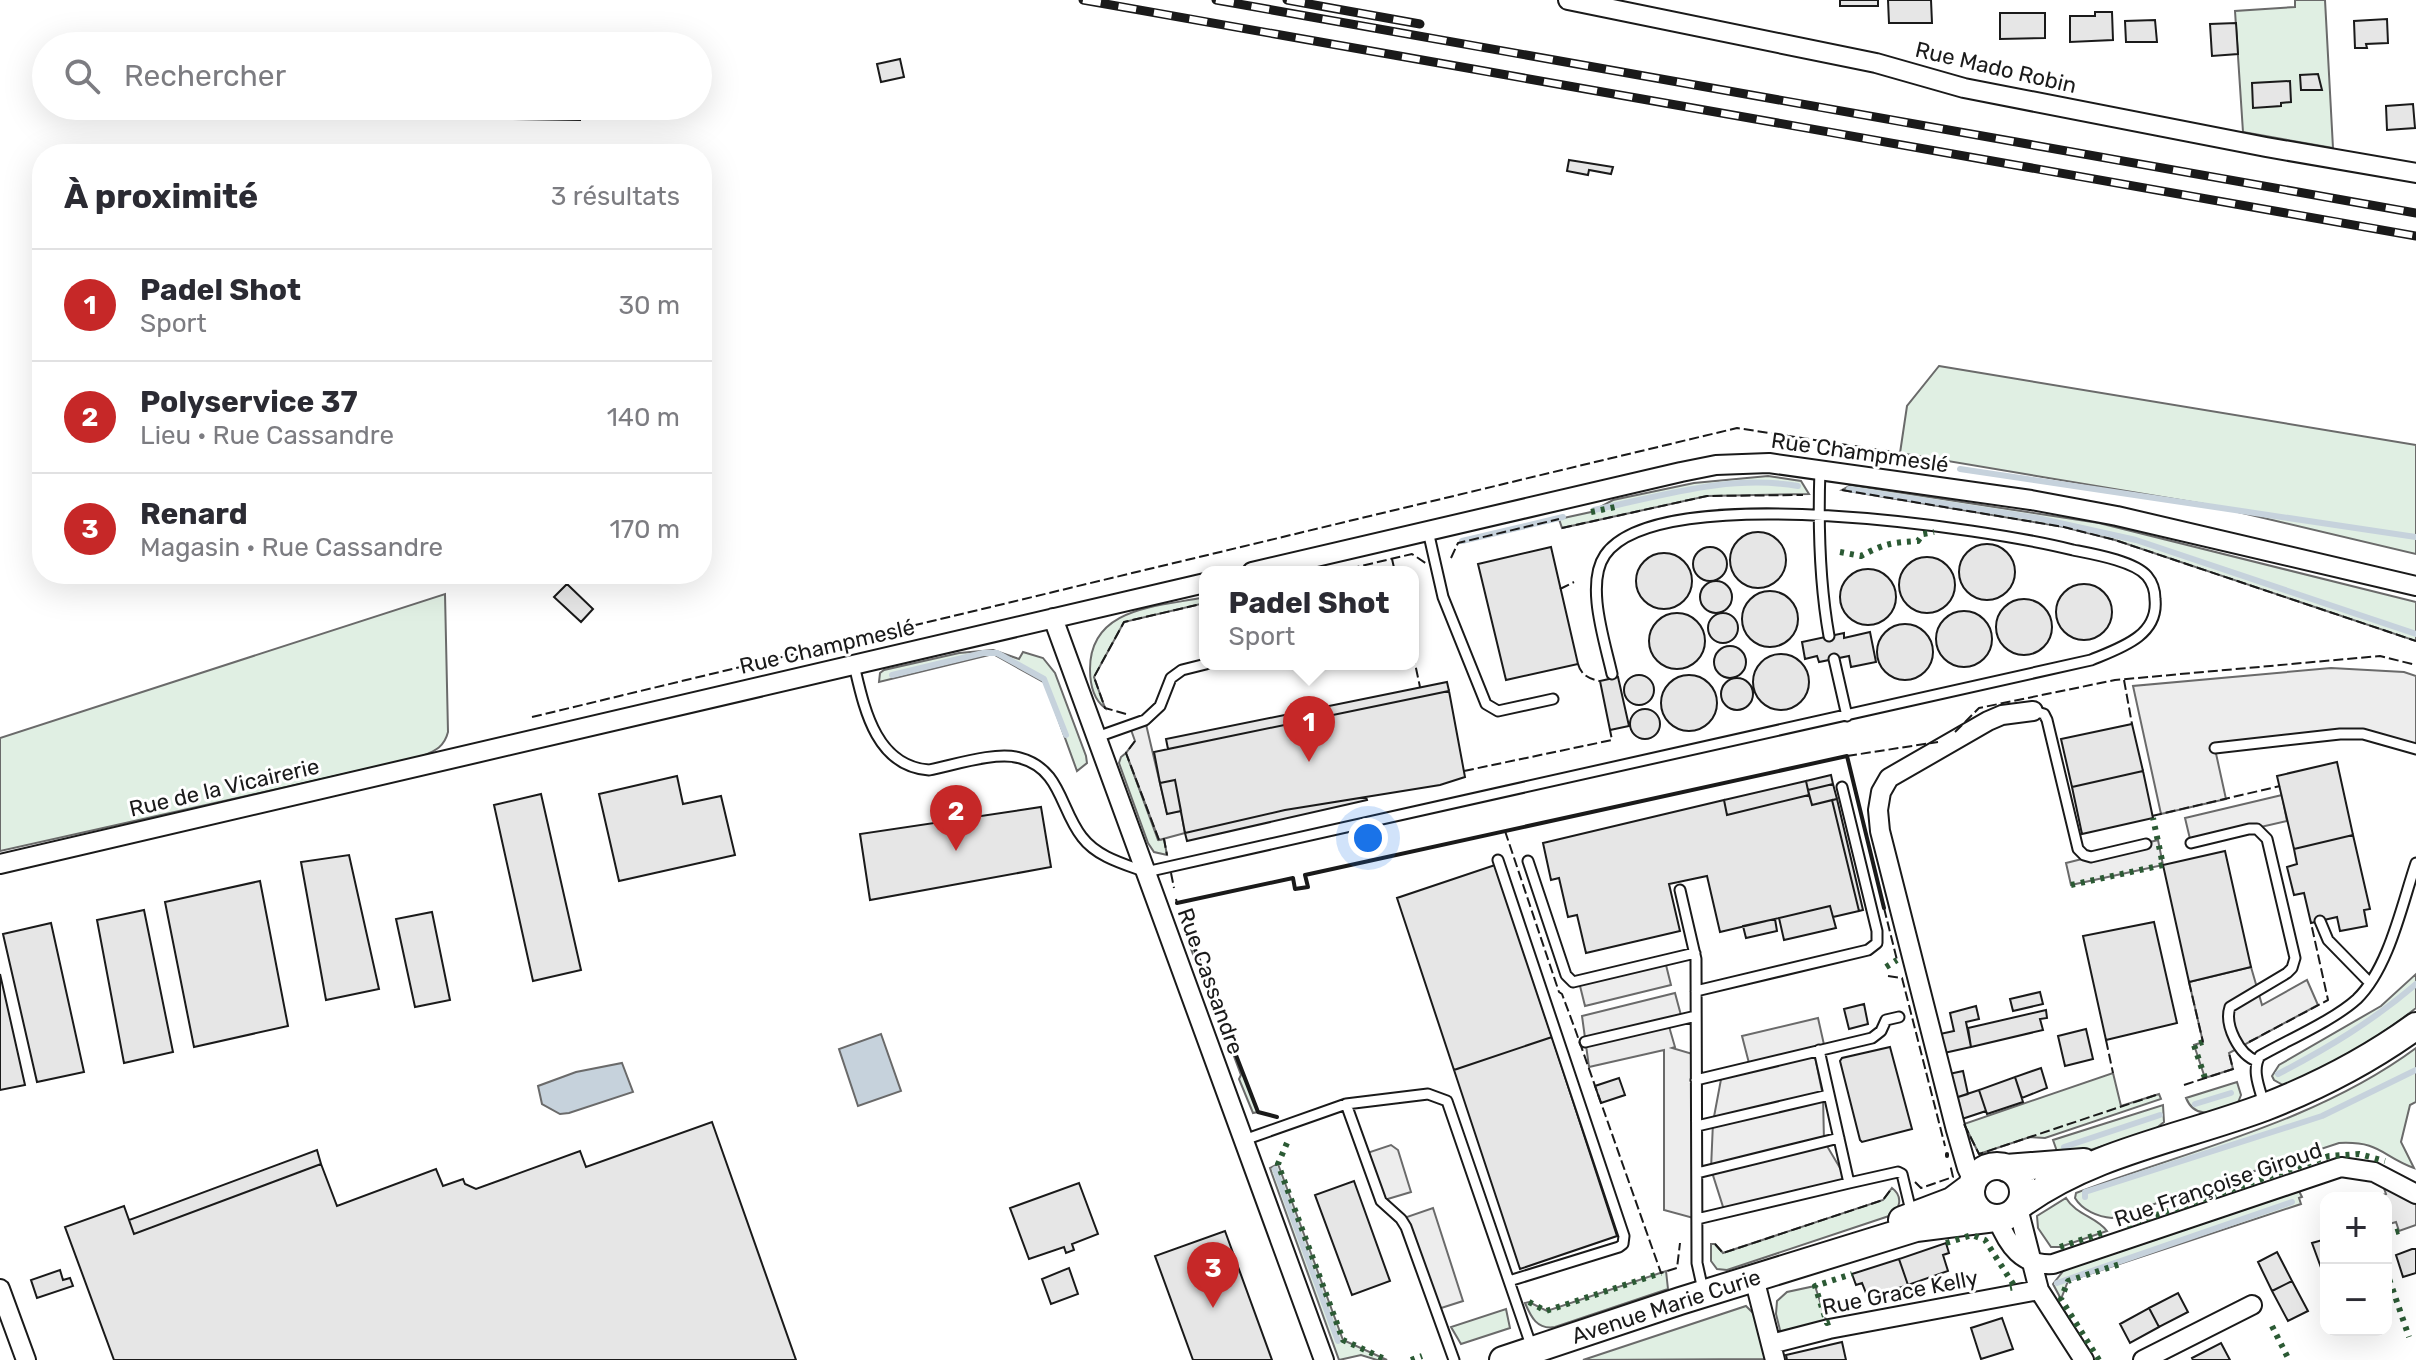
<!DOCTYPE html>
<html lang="fr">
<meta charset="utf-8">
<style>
:root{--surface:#fff;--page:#f2f2f3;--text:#2b2b33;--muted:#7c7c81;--line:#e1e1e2;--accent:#c62828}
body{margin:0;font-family:Rubik,sans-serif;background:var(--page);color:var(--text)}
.controls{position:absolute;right:24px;bottom:24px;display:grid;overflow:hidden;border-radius:16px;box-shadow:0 8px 32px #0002}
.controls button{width:72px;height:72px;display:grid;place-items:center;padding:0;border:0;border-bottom:2px solid var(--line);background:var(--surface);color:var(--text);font:40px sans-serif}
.you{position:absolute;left:1368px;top:838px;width:28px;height:28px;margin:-20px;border:6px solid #fff;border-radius:50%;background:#1a73e8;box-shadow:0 0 0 12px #1a73e833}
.badge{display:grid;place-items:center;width:52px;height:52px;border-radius:50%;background:var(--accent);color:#fff;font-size:26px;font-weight:700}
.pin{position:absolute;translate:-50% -66px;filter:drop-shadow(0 2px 4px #0008)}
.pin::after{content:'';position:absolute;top:42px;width:28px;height:24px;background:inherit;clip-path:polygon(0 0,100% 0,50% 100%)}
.popup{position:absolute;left:1199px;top:566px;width:220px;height:104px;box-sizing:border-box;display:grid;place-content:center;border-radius:16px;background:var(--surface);filter:drop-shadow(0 2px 6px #0005);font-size:26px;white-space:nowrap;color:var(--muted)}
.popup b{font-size:30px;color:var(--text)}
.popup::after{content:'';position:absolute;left:50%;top:100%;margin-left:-16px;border:16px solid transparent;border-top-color:var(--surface)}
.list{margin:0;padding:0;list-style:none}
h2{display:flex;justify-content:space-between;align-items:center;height:104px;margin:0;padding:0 32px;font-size:34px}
h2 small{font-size:26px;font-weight:400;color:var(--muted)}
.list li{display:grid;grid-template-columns:52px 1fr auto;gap:24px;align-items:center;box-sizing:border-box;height:112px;padding:0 32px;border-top:2px solid var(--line)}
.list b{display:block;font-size:30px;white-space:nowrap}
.list p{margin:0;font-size:26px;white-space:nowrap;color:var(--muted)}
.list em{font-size:26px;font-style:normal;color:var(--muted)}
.icon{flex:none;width:44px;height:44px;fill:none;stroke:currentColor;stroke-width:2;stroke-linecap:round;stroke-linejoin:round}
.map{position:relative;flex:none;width:2416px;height:1360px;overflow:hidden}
.search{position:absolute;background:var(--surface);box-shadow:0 8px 32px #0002;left:32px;top:32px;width:680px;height:88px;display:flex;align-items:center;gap:20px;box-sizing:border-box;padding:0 28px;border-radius:44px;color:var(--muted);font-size:30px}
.panel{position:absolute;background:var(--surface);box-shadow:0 8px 32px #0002;left:32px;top:144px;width:680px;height:440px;border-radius:32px}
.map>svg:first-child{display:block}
.green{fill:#e0efe3;stroke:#6a6a6a;stroke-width:2}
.parking{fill:#ededed;stroke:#6a6a6a;stroke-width:2}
.water{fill:#c6d2dc;stroke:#6a6a6a;stroke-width:2}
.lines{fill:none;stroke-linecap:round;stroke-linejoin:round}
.stream{stroke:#c6d2dc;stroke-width:6}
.building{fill:#e6e6e6;stroke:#1a1a1a;stroke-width:2}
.service-casing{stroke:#1a1a1a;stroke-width:13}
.minor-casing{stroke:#1a1a1a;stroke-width:22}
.secondary-casing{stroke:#1a1a1a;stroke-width:30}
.service{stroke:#fff;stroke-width:9}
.minor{stroke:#fff;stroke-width:18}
.secondary{stroke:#fff;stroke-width:26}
.rail-casing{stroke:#1a1a1a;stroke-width:9}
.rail{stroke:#fff;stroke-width:6;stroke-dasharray:18;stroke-linecap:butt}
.hedge{stroke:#2b5a34;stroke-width:6;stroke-dasharray:4 6;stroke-linecap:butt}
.fence{stroke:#1a1a1a;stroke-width:2;stroke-dasharray:10 4;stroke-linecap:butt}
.wall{stroke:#1a1a1a;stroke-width:4}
.labels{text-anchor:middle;stroke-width:6;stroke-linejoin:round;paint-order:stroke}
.street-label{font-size:22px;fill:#1a1a1a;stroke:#fff}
</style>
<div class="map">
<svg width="2416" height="1360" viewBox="0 0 2416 1360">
<rect width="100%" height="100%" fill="#fff"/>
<path class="green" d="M2295 0H2325L2333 148 2243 132 2235 11 2295 7Z
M1939 366 2416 445V554L2204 504 1900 453 1907 406Z
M1768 476 1801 481 1809 494 1707 496 1562 528 1559 519 1591 512 1613 500 1694 483Z
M1851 485 2099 523 2416 602V641L2115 540 2064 527 1842 490Z
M445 594 448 732C444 748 434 751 420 757L0 851V738Z
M1205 597V603L1124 622 1094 677 1105 708C1093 699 1090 683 1090 669 1090 606 1159 607 1205 597Z
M993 650 1019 659 1023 652 1043 658 1055 673 1086 756 1087 763 1077 771 1045 683 993 654 879 682 880 673 884 670 959 653Z
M1126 753 1158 840 1164 839 1167 855 1154 852 1148 843 1119 763 1121 757Z
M1183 917 1184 921 1258 1112 1253 1113 1239 1079 1241 1075 1220 1019 1217 1017 1183 928Z
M2416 974V1008C2384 1033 2322 1076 2283 1085L2274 1080 2272 1076 2279 1065 2381 1006Z
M2416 1048V1102L2410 1105 2401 1142 2414 1168C2381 1156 2381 1141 2339 1143L2112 1218C2098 1217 2082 1210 2075 1198L2076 1193C2190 1150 2316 1122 2416 1048Z
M2113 1073 2121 1106 2159 1094 2161 1099 2045 1138 2030 1137 1979 1154 1964 1124Z
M2237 1082 2241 1095 2237 1105C2217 1110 2196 1122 2186 1098Z
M2163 1105 2164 1122 2154 1130 2081 1153 2059 1157 2053 1140Z
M1278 1164 1343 1340 1387 1360H1377L1361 1355 1339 1360 1272 1174 1270 1168Z
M1892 1188C1903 1196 1901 1210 1889 1216L1727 1270 1717 1269 1711 1261V1244H1715L1723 1253 1883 1200Z
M2299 1191 2302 1197 2299 1198 2301 1204 2068 1281 2061 1299 2053 1284 2064 1270Z
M2066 1198C2076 1215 2097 1217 2107 1231L2060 1247H2051L2038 1228 2037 1216Z
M1666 1271 1668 1289 1555 1327C1537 1330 1531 1317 1525 1303L1529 1302 1547 1311Z
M1815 1286 1827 1323 1781 1334 1776 1314 1777 1301 1787 1292Z
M1746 1306 1755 1315 1767 1359 1583 1360Z
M1506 1309 1510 1328 1461 1344 1451 1327Z"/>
<path class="parking" d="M2331 668 2404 672 2416 676V749L2363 734 2215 749 2226 799 2161 814 2133 686Z
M1145 720 1167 813 1181 811 1185 833 1159 840 1126 753 1135 741 1130 727Z
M2282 795 2287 821 2191 843 2185 818Z
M2158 840 2163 865 2071 885 2066 863Z
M1665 961 1671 985 1585 1006 1579 982Z
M2251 967 2262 1005 2307 980 2318 1005 2229 1053 2233 1069 2205 1078 2194 1045 2203 1042 2189 982Z
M1675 993 1682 1019 1668 1023 1675 1047 1672 1048 1696 1055 1697 1219 1664 1210V1050L1589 1067 1582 1016Z
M1818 1018 1825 1049 1814 1052 1823 1096 1824 1141 1849 1183 1725 1213 1711 1169 1713 1122 1722 1074 1750 1067 1742 1036Z
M1391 1145 1398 1150 1411 1192 1381 1201 1364 1154Z
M2379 1174 2416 1194V1225L2399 1231 2396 1222 2386 1225V1198H2373L2386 1194Z
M1433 1208 1463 1301 1435 1310 1401 1219Z"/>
<path class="water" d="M881 1034 901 1091 858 1106 839 1049Z
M622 1063 633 1092 569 1113 560 1114 542 1104 538 1086 576 1072Z"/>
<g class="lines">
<path class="stream" d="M1960 469 2416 537
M1849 489 2037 518 2136 540 2416 634
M1594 510C1661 496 1730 474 1798 486
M1462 541 1563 517
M892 675 983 653H997L1044 679 1066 735
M2278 1074C2328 1048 2373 1021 2416 984
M2195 1104 2231 1093
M2064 1147 2160 1115
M1275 1169 1338 1341
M2085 1197V1192L2322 1116 2416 1070
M2057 1283 2292 1202"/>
</g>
<path class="building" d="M1840 0H1878V6H1840Z
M1888 0H1931L1932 23H1889Z
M2095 12H2112L2113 40 2070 42V16H2095Z
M2000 13H2045V38L2000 39Z
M2387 19 2388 43 2366 44 2367 48H2355L2354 21Z
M2155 20 2157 42H2126L2125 21Z
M2236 23 2238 54 2212 56 2210 24Z
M900 59 904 77 881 82 877 64Z
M2318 74 2322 90H2301L2300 75Z
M2290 81 2291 102 2281 103V106L2253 108 2252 83Z
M2413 104 2415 128 2387 130 2386 106Z
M515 106H580V120L514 119Z
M1569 160 1613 167 1611 174 1589 170 1588 175 1567 171Z
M1730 560a28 28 0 1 1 56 0a28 28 0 1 1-56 0Z
M1959 572a28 28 0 1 1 56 0a28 28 0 1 1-56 0Z
M1551 547 1578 664 1506 680 1478 564Z
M1693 564a17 17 0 1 1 34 0a17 17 0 1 1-34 0Z
M1636 581a28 28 0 1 1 56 0a28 28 0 1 1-56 0Z
M1899 585a28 28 0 1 1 56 0a28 28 0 1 1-56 0Z
M1840 597a28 28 0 1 1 56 0a28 28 0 1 1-56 0Z
M1700 597a16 16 0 1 1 32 0a16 16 0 1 1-32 0Z
M2056 612a28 28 0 1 1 56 0a28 28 0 1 1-56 0Z
M567 584 593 609 581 622 554 597Z
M1742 619a28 28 0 1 1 56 0a28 28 0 1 1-56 0Z
M1996 627a28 28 0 1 1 56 0a28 28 0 1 1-56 0Z
M1936 639a28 28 0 1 1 56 0a28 28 0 1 1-56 0Z
M1708 628a15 15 0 1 1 30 0a15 15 0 1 1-30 0Z
M1649 641a28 28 0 1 1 56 0a28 28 0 1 1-56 0Z
M1877 652a28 28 0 1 1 56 0a28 28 0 1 1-56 0Z
M1870 632 1876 662 1851 667 1849 656 1819 662 1817 656 1805 659 1802 642 1844 633V638Z
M1714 662a16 16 0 1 1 32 0a16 16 0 1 1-32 0Z
M1753 682a28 28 0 1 1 56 0a28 28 0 1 1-56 0Z
M1661 703a28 28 0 1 1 56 0a28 28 0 1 1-56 0Z
M1624 690a15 15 0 1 1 30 0a15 15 0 1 1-30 0Z
M1618 677 1629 726 1610 730 1600 681Z
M1721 694a16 16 0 1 1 32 0a16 16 0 1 1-32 0Z
M1447 682 1449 691 1168 749 1166 739Z
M1449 691 1465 777 1440 785 1285 810 1185 833 1175 780 1160 783 1154 752Z
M1630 724a15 15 0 1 1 30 0a15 15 0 1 1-30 0Z
M2132 724 2143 771 2072 787 2061 739Z
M2337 762 2353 835 2294 849 2277 776Z
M2143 771 2153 818 2082 834 2072 787Z
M1831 775 1833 784 1808 790 1806 781Z
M677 776 683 804 721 796 735 855 619 881 599 794Z
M1175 780 1181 811 1167 814 1160 783Z
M1806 781 1809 795 1727 815 1724 800Z
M1833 784 1837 799 1812 805 1808 790Z
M541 794 581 970 533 981 494 805Z
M1809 795 1812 805 1832 800 1859 911 1833 917 1830 906 1720 932 1707 876 1669 884 1680 931 1586 953 1577 915 1568 917 1559 878 1551 880 1543 843 1724 800 1727 815Z
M1366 797 1367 800 1187 841 1185 833 1285 810Z
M1837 799 1863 910 1859 911 1832 800Z
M1041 807 1051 867 870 900 860 834Z
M2353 835 2370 909 2364 910 2367 926 2340 931 2337 917 2311 923 2304 893 2294 895 2287 867 2297 864 2294 849Z
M2225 851 2251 967 2189 982 2163 865Z
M349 855 379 989 326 1000 301 862Z
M1495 865 1552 1037 1454 1070 1397 898Z
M260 881 288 1026 194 1047 165 902Z
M1830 906 1836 928 1784 940 1779 918Z
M144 910 173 1052 124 1063 97 920Z
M432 912 450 1000 415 1007 396 919Z
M1775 919 1777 931 1746 938 1743 926Z
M2154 922 2177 1023 2106 1040 2083 936Z
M51 923 84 1072 37 1082 3 934Z
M0 974 25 1085 0 1090Z
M2040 992 2043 1004 2013 1011 2010 999Z
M1864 1004 1868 1024 1849 1029 1844 1009Z
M1976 1006 1979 1019 1966 1022 1971 1047 1944 1053 1940 1034 1954 1031 1950 1013Z
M2046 1010 2047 1018 2040 1019 2043 1030 1971 1047 1968 1028Z
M2086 1029 2093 1059 2065 1066 2058 1036Z
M1552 1037 1617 1236 1520 1269 1454 1070Z
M1890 1047 1912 1129 1862 1142 1860 1140 1840 1061 1842 1058Z
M2041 1068 2047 1088 2022 1098 2015 1077Z
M1963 1071 1968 1094 1955 1098 1949 1074Z
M2015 1077 2023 1102 1987 1114 1979 1090Z
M1619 1078 1625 1095 1601 1103 1595 1086Z
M1979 1090 1986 1111 1962 1119 1955 1098Z
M712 1122 796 1360H114L65 1227 124 1206 134 1234 321 1164 337 1206 436 1169 443 1186 463 1179 465 1184 476 1189 580 1151 586 1167Z
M317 1150 321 1164 134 1234 129 1220Z
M1354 1181 1390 1281 1352 1295 1315 1195Z
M1079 1183 1098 1234 1072 1244 1074 1250 1066 1253 1064 1247 1029 1259 1010 1208Z
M1225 1231 1272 1360H1193L1155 1256Z
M2326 1239V1272L2323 1273 2312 1243Z
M1946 1243 1949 1253 1943 1255 1948 1271 1908 1285 1899 1259Z
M2412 1249H2416V1273L2403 1277 2396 1255Z
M2277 1252 2292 1281 2272 1291 2258 1262Z
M1899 1259 1908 1285 1868 1298 1862 1283 1856 1285 1852 1274Z
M1069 1268 1078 1294 1051 1304 1042 1279Z
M60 1270 63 1280 70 1278 73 1286 37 1298 31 1280Z
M2292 1281 2308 1311 2288 1321 2272 1291Z
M2178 1293 2188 1312 2159 1327 2149 1308Z
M2149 1308 2159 1327 2130 1343 2120 1324Z
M2002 1318 2013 1349 1981 1359 1971 1328Z
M1842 1342 1846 1360H1787L1786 1355Z
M2221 1343 2230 1360H2193L2192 1358Z"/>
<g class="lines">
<defs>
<path id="service" d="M1820 469C1818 526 1819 580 1829 636
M1428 531 1443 597 1486 704 1498 711 1553 699
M1834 659 1847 716
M854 665C864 707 875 766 929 770 954 765 996 751 1020 758 1061 769 1060 809 1082 837 1097 857 1124 864 1146 872L2091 660C2120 648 2159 636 2155 599 2155 591 2152 582 2147 576 2134 561 2093 554 2073 550 1990 529 1658 478 1605 555 1585 584 1605 642 1612 674
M2033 711 2044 714 2047 720 2078 849 2084 855 2091 857 2146 844
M1097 737 1145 720 1160 706 1171 678 1182 670 1206 664
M2215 748 2340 734H2363L2416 749
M2191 843 2249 829H2257L2267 839 2295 958 2292 968 2287 973 2230 1007C2224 1025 2239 1055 2257 1061
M1498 860 1624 1236 1623 1244 1619 1247 1509 1281
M1528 861 1566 975 1573 982 1695 953
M1680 890 1696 959 1697 1263 1703 1290
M2320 921 2328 940 2370 983
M1696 991 1868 950 1877 943V931L1842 787
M1585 1042 1696 1016
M1696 1080 1872 1038 1881 1031 1886 1020 1899 1017
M1346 1104 1428 1094 1447 1101 1532 1348
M2264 1104C2260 1089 2251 1070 2260 1056 2288 1040 2334 1020 2357 999 2389 968 2402 904 2416 863
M1697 1126 1829 1095
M1244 1140 1346 1104 1381 1201 1401 1219 1406 1227 1454 1360
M1697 1173 1839 1138
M1849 1183 1898 1172 1902 1174 1912 1215
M1697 1219 1849 1183 1819 1050"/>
<path id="minor" d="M1568 0 1876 63 1964 88 2266 147 2416 173
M1252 572 1681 472 1716 465 1769 463 2031 500 2117 516 2416 586
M1053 618 1324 1360
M0 864 1205 583
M1973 1181 1967 1168 1956 1130 1880 831 1878 810 1881 792 1889 778 1988 721 2002 715 2033 711
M2018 1208 2039 1290 2084 1360
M1997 1218C2008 1246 2022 1266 2053 1264L2341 1167 2374 1172 2416 1194
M1754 1278 1775 1360
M0 1289 26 1360
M1771 1344 1829 1329 2039 1290
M2143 1360 2252 1305"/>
<path id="secondary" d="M1971 1192a26 26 0 1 1 52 0a26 26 0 1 1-52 0Z
M2006 1168 2084 1162
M2020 1205C2092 1152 2183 1138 2265 1107 2319 1086 2369 1060 2416 1026
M1902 1220 1952 1201 1972 1186
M1503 1360 1680 1301 1916 1228 1995 1218"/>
</defs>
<use href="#service" class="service-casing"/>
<use href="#minor" class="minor-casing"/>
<use href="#secondary" class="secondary-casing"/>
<use href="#service" class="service"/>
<use href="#minor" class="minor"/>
<use href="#secondary" class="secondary"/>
<defs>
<path id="rail" d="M1083 0 2416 236
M1216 0 2416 213
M1287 0 1420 24"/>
</defs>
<use href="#rail" class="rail-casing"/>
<use href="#rail" class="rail"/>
<path class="hedge" d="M1591 512 1620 506
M1840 552 1861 556C1886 543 1890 543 1918 541L1923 534 1934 532
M2071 885 2163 865 2153 818
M1886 967 1897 960
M2203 1042 2194 1045 2205 1078
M1287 1143 1278 1164 1343 1340 1387 1360
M2127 1225 2329 1156 2359 1154 2385 1161
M2386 1235 2399 1231
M1946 1243 1972 1235 1985 1240 2015 1287 2010 1288
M2060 1247 2107 1231
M2386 1270 2409 1337
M1529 1302 1546 1311 1661 1273
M1830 1322 1827 1323 1815 1286 1852 1274
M2272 1326 2289 1360
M1411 1360 1422 1356
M2099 1360 2061 1299 2068 1281 2123 1263"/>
<path class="fence" d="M1842 490 2064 527 2115 540 2416 641
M1562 528 1707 496 1803 495
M1451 558 1458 543 1559 519
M1392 559 1395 572
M1336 572 1412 554 1427 564
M1560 589 1574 582
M1413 654 1420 687
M1578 664C1581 675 1589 679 1600 681
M2124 680 2132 724
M1126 714 1105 708 1094 677 1124 622 1205 603
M532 717 1737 428 1900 453
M1955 732 1979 708 2115 680 2380 656 2416 665
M1135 741 1126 753 1159 840 1164 839 1167 855
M1847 756 1938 742
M1464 771 1612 740 1610 730
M2152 816 2280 786
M1505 831 1559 992 1562 994 1575 1029 1661 1273 1677 1268 1680 1243
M1171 873 1174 888
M1176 899 1177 903
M1884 908 1897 960
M1888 976 1902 978 1945 1146
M2189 982 2203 1042
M2106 1040 2113 1073
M2249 1042 2328 1000 2311 923
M2184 1085 2233 1069 2229 1053
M1964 1124 1979 1154 2159 1094
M1915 1182 1921 1188 1953 1177 1950 1164
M1715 1244 1723 1253 1883 1200 1892 1188"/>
<path class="wall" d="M1177 903 1293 878 1295 889 1308 887 1305 875 1847 756 1884 908
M1184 921 1258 1112 1277 1117
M1947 1154V1156"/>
</g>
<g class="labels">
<g class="street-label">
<text transform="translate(1996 67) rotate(13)" y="8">Rue Mado Robin</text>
<text transform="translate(1860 452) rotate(8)" y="8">Rue Champmeslé</text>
<text transform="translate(827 646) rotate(-13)" y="8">Rue Champmeslé</text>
<text transform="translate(224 787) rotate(-13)" y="8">Rue de la Vicairerie</text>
<text transform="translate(1211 981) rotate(70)" y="8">Rue Cassandre</text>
<text transform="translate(2218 1184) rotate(-19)" y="8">Rue Françoise Giroud</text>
<text transform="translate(1900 1292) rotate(-11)" y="8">Rue Grace Kelly</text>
<text transform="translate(1666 1306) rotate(-18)" y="8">Avenue Marie Curie</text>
</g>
</g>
</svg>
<div class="controls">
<button>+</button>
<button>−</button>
</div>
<div class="you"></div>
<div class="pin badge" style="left:1309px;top:762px">1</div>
<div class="popup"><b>Padel Shot</b>Sport</div>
<div class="pin badge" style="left:956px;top:851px">2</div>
<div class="pin badge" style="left:1213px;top:1308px">3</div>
<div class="search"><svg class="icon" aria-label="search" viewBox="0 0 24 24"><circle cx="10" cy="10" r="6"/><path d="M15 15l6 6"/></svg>Rechercher</div>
<section class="panel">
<h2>À proximité<small>3 résultats</small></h2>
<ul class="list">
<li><span class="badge">1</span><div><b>Padel Shot</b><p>Sport</p></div><em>30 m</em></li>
<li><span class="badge">2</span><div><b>Polyservice 37</b><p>Lieu · Rue Cassandre</p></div><em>140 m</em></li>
<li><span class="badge">3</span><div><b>Renard</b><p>Magasin · Rue Cassandre</p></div><em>170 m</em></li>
</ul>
</section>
</div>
